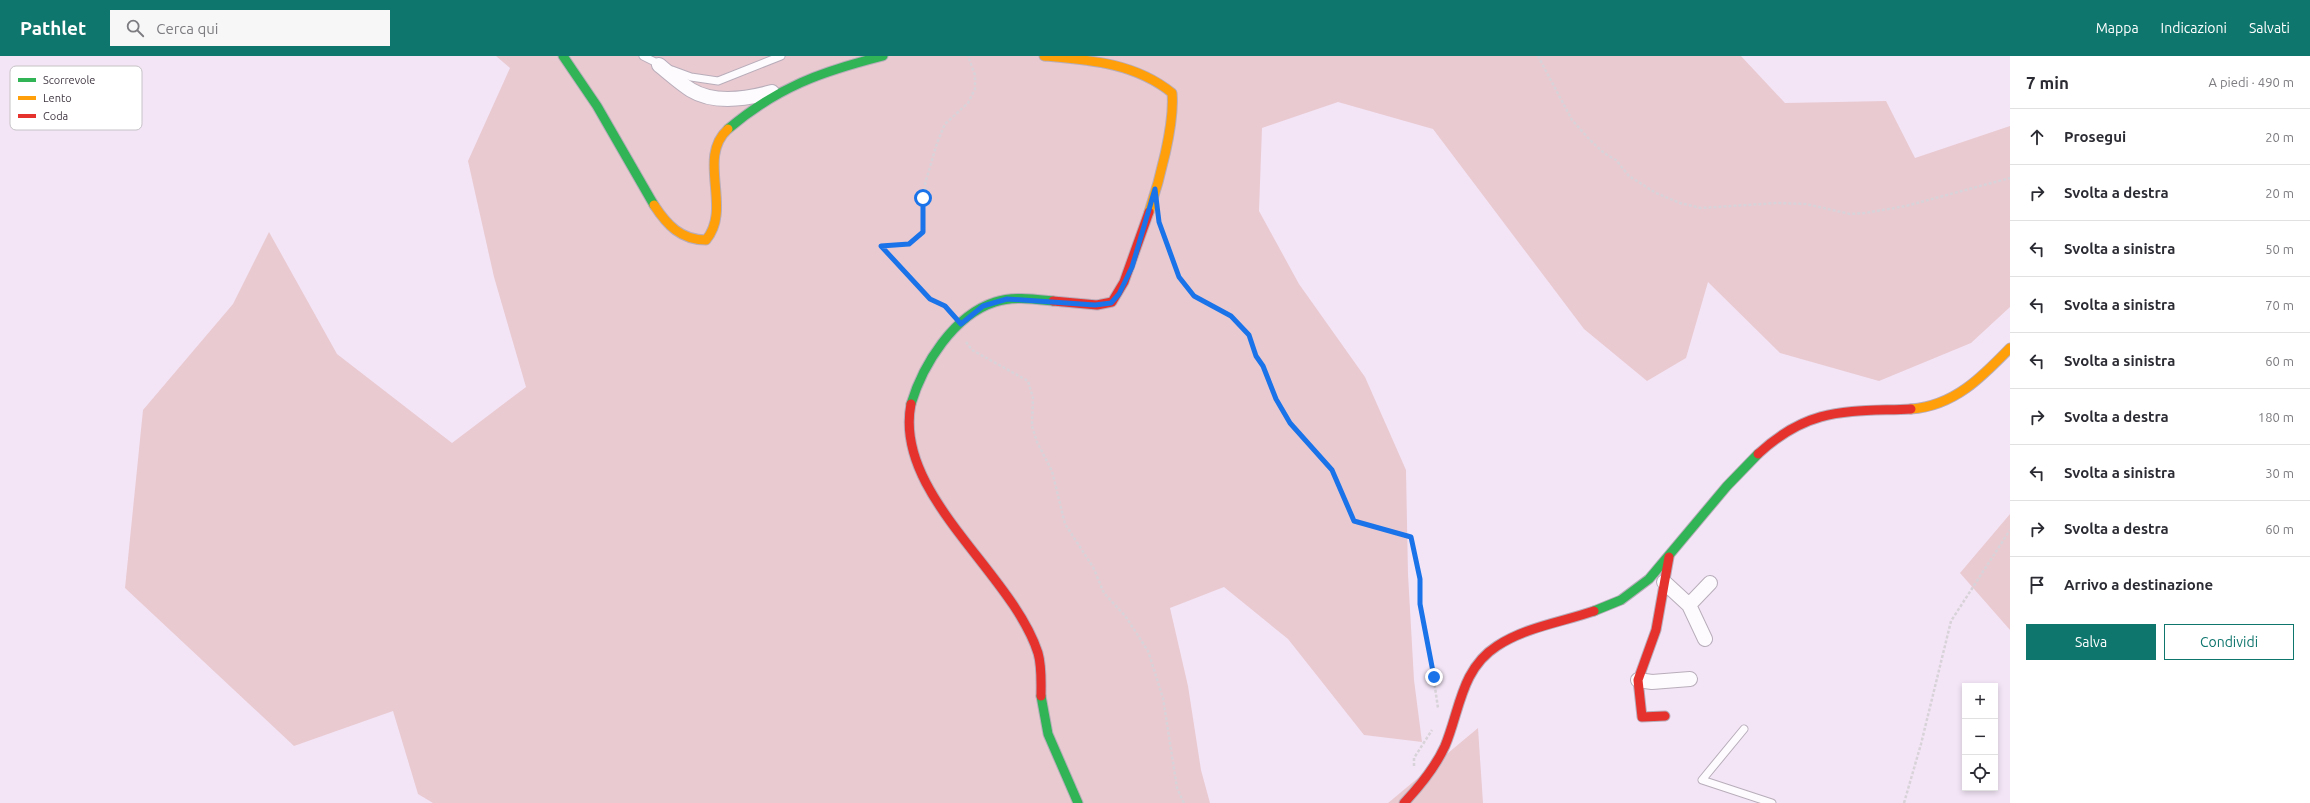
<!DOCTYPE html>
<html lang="it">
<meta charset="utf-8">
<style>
:root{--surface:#fff;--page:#f7f7f7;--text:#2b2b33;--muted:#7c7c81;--line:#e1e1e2;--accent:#0f766e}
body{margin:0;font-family:Ubuntu,sans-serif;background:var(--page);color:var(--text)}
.controls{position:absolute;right:12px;bottom:12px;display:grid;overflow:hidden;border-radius:0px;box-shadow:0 2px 6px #0003}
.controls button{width:36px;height:36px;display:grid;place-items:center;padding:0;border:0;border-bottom:1px solid var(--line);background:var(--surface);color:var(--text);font:20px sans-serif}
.stop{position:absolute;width:12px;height:12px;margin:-9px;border:3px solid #1a73e8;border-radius:50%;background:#fff}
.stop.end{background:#1a73e8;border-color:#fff;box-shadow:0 1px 4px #0008}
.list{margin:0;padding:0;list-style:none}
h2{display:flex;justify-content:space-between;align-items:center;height:52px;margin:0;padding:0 16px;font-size:17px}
h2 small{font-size:13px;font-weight:400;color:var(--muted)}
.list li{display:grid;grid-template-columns:26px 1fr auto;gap:12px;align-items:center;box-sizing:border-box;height:56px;padding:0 16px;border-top:1px solid var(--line)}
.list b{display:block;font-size:15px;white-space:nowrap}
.list em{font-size:13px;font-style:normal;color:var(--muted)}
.actions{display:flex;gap:8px;padding:12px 16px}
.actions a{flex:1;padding:9px 0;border:1px solid var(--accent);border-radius:0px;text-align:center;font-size:14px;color:var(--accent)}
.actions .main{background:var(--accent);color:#fff}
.icon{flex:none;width:22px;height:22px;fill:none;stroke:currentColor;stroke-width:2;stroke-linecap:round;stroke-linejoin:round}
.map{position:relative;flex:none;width:2010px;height:747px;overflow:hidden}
header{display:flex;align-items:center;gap:24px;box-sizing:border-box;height:56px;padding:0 20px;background:var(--accent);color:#fff}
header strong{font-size:19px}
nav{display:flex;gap:22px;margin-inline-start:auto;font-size:14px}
.search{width:280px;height:36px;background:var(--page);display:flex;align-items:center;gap:10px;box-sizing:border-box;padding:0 14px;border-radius:0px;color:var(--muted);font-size:15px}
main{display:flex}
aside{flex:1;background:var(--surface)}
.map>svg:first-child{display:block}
.green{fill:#e9cad1}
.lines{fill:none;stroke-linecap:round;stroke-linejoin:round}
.lane-casing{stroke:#b8adba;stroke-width:9}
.street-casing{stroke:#b8adba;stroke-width:16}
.fast-casing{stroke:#b8adba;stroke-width:11}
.slow-casing{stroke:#b8adba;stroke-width:11}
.jam-casing{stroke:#b8adba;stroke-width:11}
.path{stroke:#d8d3d8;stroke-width:2.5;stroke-dasharray:3 2;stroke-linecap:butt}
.lane{stroke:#fdfbfe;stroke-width:7}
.street{stroke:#fdfbfe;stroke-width:14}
.fast{stroke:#30b455;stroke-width:9}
.slow{stroke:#ff9f0a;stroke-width:9}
.jam{stroke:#e5322d;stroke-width:9}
.route{stroke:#1a73e8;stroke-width:5}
.key{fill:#fff;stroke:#c6c3c6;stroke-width:1}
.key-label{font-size:11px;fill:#403742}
</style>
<header>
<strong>Pathlet</strong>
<div class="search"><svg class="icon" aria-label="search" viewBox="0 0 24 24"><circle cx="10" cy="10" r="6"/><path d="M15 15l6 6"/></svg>Cerca qui</div>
<nav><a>Mappa</a><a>Indicazioni</a><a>Salvati</a></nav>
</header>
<main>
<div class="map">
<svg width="2010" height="747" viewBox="0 0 2010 747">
<rect width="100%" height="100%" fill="#f3e5f6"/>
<path class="green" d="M496 0H1741L1785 47 1886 45 1915 102 2010 70V251L1971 287 1879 325 1780 297 1708 226 1686 302 1647 325 1584 273 1433 73 1338 46 1262 72 1259 155 1299 228 1365 321 1406 414 1408 518 1414 624 1422 686 1364 679 1288 583 1224 531 1170 552 1188 630 1201 714 1210 747H433L418 738 393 655 294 690 125 532 143 354 233 248 269 176 337 298 452 387 526 331 494 221 468 105 510 12Z
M2010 458V574L1960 517Z
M1478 672 1483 747H1388Z"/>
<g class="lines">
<defs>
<path id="lane" d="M643 0 661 9
M672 14 691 21 718 25 781 0
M1744 673 1702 724 1772 747"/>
<path id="street" d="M659 9C669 17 680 27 691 34 714 48 747 43 772 36
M1664 526 1689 549 1710 527
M1689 549 1705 583
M1638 624 1652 626 1690 623"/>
<path id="fast" d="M563 0 597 50 654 149
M728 73C778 31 820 16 883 0
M911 348C923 308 954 259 995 246 1013 240 1034 243 1053 245
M1594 555 1621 544 1649 523 1727 430 1758 398
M1041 640 1048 678 1078 747"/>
<path id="slow" d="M1044 0C1090 4 1135 7 1172 37 1175 68 1159 126 1149 156
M654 149C667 169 681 184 706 184 733 152 696 102 728 73
M1911 353C1954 350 1982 321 2010 292"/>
<path id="jam" d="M1053 245 1097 249 1112 246 1124 226 1149 156
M911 348C893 438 1012 516 1038 597 1042 611 1041 625 1041 640
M1758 398C1810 350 1847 356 1911 353
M1665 660 1642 661 1638 624 1656 574 1669 501
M1404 747C1420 730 1435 712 1445 690 1460 654 1461 613 1497 590 1526 571 1562 566 1594 555"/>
</defs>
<use href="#lane" class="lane-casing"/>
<use href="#street" class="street-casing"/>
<use href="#fast" class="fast-casing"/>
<use href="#slow" class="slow-casing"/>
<use href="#jam" class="jam-casing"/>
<path class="path" d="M1538 0 1572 64 1590 84 1604 97 1616 104 1629 120 1656 137 1680 147 1701 152 1777 147 1806 148 1850 158 1865 157 1906 150 2010 122
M1161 172 1175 211 1188 234 1207 248 1231 261 1249 279 1256 300 1263 311 1275 343 1290 367 1333 414 1354 465 1411 481 1420 523V548L1430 597 1438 652
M950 256 945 250 930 243 881 190 909 188 923 176 925 128 937 87 945 68 968 47 975 33V19L968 0
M966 286 972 294 1028 325 1033 342 1032 370 1037 386 1052 415 1065 468 1093 511 1104 537 1126 561 1148 595 1163 642 1177 732 1184 747
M1414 710V702L1432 674
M1904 747 1921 688 1951 565 2010 474"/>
<use href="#lane" class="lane"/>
<use href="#street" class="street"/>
<use href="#fast" class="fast"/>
<use href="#slow" class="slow"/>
<use href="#jam" class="jam"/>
</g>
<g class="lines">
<path class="route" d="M923 142V176L909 188 881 190 930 243 945 250 961 268 983 250 1007 243 1095 249 1111 247 1119 238 1132 211 1155 133 1159 166 1179 221 1194 240 1231 260 1249 279 1256 300 1263 310 1276 343 1290 367 1332 414 1354 465 1411 481 1420 523V548L1434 621"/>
</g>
<rect x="10" y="10" width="132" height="64" rx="6" class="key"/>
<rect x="18" y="22" width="18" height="4" fill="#30b455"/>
<rect x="18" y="40" width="18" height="4" fill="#ff9f0a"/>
<rect x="18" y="58" width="18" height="4" fill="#e5322d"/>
<g class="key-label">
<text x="43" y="28">Scorrevole</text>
<text x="43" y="46">Lento</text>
<text x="43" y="64">Coda</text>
</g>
</svg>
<div class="controls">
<button>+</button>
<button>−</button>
<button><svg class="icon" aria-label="locate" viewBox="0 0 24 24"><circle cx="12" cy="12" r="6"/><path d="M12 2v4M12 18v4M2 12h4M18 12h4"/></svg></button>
</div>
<div class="stop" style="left:923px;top:142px"></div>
<div class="stop end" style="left:1434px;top:621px"></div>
</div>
<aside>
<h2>7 min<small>A piedi · 490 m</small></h2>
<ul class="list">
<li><svg class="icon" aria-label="ahead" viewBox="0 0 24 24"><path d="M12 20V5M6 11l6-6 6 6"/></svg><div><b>Prosegui</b></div><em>20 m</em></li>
<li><svg class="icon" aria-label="right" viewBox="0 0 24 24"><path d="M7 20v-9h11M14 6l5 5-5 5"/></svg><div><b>Svolta a destra</b></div><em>20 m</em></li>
<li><svg class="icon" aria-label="left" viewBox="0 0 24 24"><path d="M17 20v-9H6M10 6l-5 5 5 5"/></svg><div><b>Svolta a sinistra</b></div><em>50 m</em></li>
<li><svg class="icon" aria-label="left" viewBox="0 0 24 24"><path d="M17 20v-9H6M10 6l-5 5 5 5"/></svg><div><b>Svolta a sinistra</b></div><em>70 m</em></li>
<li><svg class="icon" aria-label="left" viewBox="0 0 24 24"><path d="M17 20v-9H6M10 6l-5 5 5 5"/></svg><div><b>Svolta a sinistra</b></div><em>60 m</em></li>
<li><svg class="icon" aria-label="right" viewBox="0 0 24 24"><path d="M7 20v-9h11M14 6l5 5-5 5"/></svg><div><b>Svolta a destra</b></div><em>180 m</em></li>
<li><svg class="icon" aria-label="left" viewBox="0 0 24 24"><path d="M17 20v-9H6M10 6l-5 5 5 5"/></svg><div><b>Svolta a sinistra</b></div><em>30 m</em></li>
<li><svg class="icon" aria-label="right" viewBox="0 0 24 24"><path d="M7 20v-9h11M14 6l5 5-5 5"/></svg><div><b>Svolta a destra</b></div><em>60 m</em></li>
<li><svg class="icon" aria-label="arrive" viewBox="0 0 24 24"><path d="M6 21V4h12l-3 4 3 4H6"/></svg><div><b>Arrivo a destinazione</b></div></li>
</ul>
<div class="actions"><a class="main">Salva</a><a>Condividi</a></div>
</aside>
</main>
